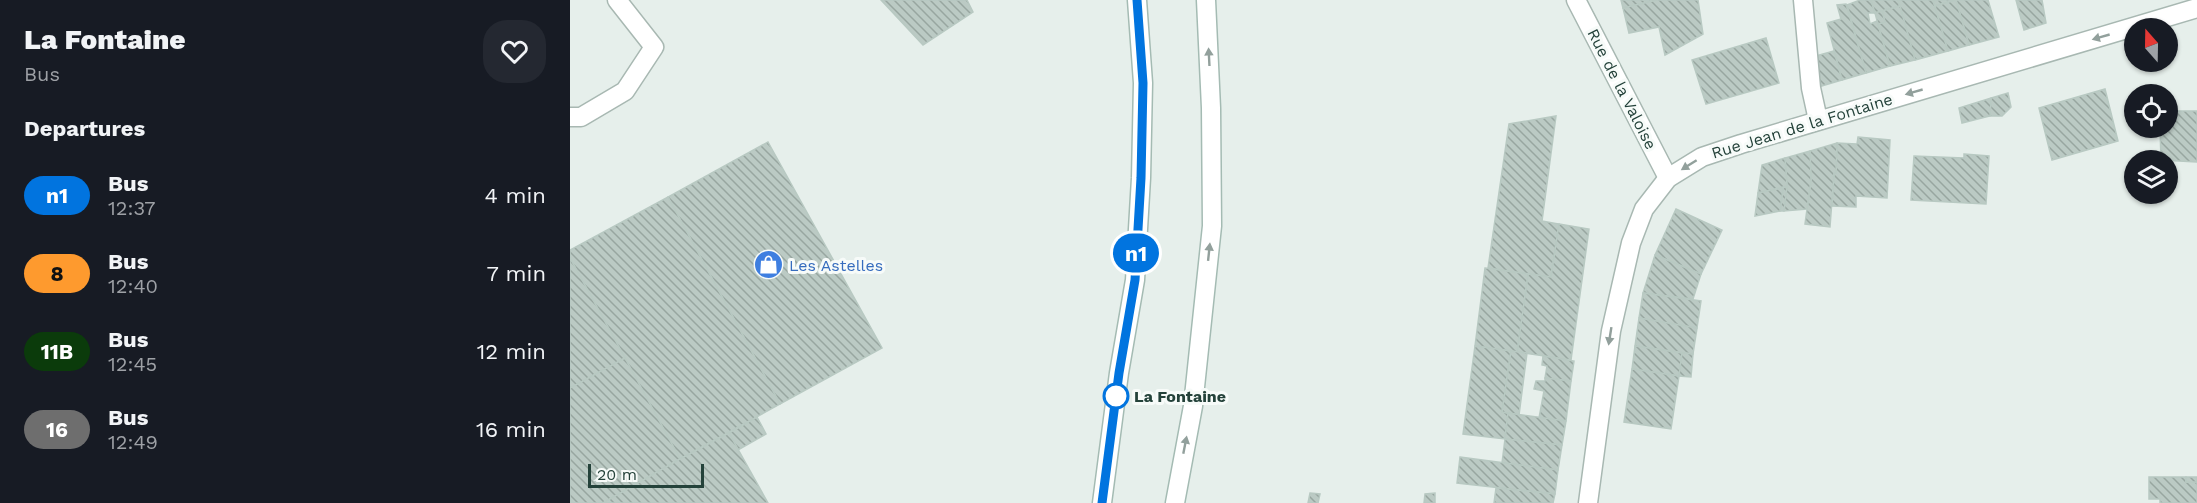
<!DOCTYPE html>
<html lang="en">
<head>
<meta charset="utf-8">
<style>
	:root { --surface:#171b24; --page:#242831; --text:#f1f3f6; --muted:#9ea1a6 }
	body { margin:0; font-family:"Work Sans",sans-serif; background:var(--page); color:var(--text); height:100vh; display:flex; flex-direction:column; font-size:22px; white-space:nowrap }
	* { box-sizing:border-box; margin:0 }
	p { font-size:20px; color:var(--muted) }
	.icon { flex:none; width:33px; height:33px; fill:none; stroke:currentColor; stroke-width:2; stroke-linecap:round; stroke-linejoin:round }
	.map { position:relative; flex:1; overflow:hidden }
	.panel { display:flex; flex-direction:column; background:var(--surface); width:570px }
	.panel>* { flex:none }
	.badge { padding:0 12px; border-radius:20px; font-size:21px; line-height:39px }
	.needle { width:39px; rotate:340deg }
	.fabs { position:absolute; left:1554px; top:18px; display:grid; gap:12px }
	.fabs a { display:grid; place-items:center; width:54px; height:54px; border-radius:50%; background:var(--surface); box-shadow:0 2px 4px #0004; font-size:30px }
	.scale { position:absolute; left:18px; bottom:15px; width:116px; box-sizing:border-box; padding-left:6px; border:3px solid #24423a; border-top:0; font-size:16px; line-height:21px; white-space:nowrap; color:#24423a; -webkit-text-stroke:4px #f7fbf9; paint-order:stroke }
	.map>.badge { position:absolute; translate:-50% -50%; box-shadow:0 0 0 3px #fff }
	h2 { padding:0 24px; font-size:22px; line-height:54px }
	.round { display:grid; place-items:center; flex:none; width:63px; height:63px; border-radius:24px; background:var(--page) }
	.summary { display:flex; align-items:center; justify-content:space-between; height:102px; padding:0 24px }
	h1 { font-size:28px; font-weight:800; line-height:45px }
	ul { padding:0; list-style:none }
	li { display:flex; align-items:center; gap:18px; height:78px; padding:0 24px }
	li div { flex:1 }
	li b { display:block; font-size:22px }
	li em { font-style:normal }
	li .badge { min-width:66px; font-weight:700; text-align:center }
	main { display:flex; flex:1; min-height:0 }
	.map>svg:first-child { display:block }
	.building { fill:url(#building-back-hatch); stroke:#b8c9c2; stroke-width:1.5 }
	.lines { fill:none; stroke-linecap:round; stroke-linejoin:round }
	.lane-casing { stroke:#a8b8b2; stroke-width:21 }
	.street-casing { stroke:#a8b8b2; stroke-width:21 }
	.secondary-casing { stroke:#a4bbb3; stroke-width:21 }
	.lane { stroke:#fff; stroke-width:18 }
	.street { stroke:#fff; stroke-width:18 }
	.secondary { stroke:#fff; stroke-width:18 }
	.oneway { fill:#92a09c }
	.line-casing { stroke:#fff; stroke-width:14 }
	.line { stroke:#0174df; stroke-width:9 }
	.stop-dot { fill:#fff; stroke:#0174df; stroke-width:3 }
	.labels { text-anchor:middle; dominant-baseline:central; stroke-width:6; stroke-linejoin:round; paint-order:stroke }
	.street-label { font-size:16px; fill:#24423a; stroke:#f7fbf9 }
	.shop-label { font-size:16px; fill:#366cbe; stroke:#f7fbf9; text-anchor:start }
	.stop-label { font-size:16px; font-weight:bold; fill:#24423a; stroke:#f7fbf9; text-anchor:start }
</style>
</head>
<body>
<main>
<section class="panel">
<div class="summary"><div><h1>La Fontaine</h1><p>Bus</p></div><a class="round"><svg class="icon" aria-label="heart" viewBox="0 0 24 24"><path d="M12 20l-8-8c-3-5 5-10 8-4 3-6 11-1 8 4z"/></svg></a></div>
<h2>Departures</h2>
<ul>
<li><span class="badge" style="background:#0174df;color:#fff">n1</span><div><b>Bus</b><p>12:37</p></div><em>4 min</em></li>
<li><span class="badge" style="background:#fe9a2e;color:#111">8</span><div><b>Bus</b><p>12:40</p></div><em>7 min</em></li>
<li><span class="badge" style="background:#0b3b0b;color:#fff">11B</span><div><b>Bus</b><p>12:45</p></div><em>12 min</em></li>
<li><span class="badge" style="background:#6e6e6e;color:#fff">16</span><div><b>Bus</b><p>12:49</p></div><em>16 min</em></li>
</ul>
</section>
<div class="map">
<svg width="1627" height="503" viewBox="0 0 1627 503">
	<defs>
		<pattern id="building-back-hatch" width="6" height="6" patternUnits="userSpaceOnUse" patternTransform="scale(1.5)"><rect width="6" height="6" fill="#bbcac4"/><path d="M-1 5l2 2M0 0l6 6M5-1l2 2" fill="none" stroke="#98a6a0"/></pattern>
	</defs>
	<rect width="100%" height="100%" fill="#e6efeb"/>
	<g class="building">
		<path d="M 311,0 L 397,0 L 403,12 L 353,45 Z"/>
		<path d="M 1051,0 L 1087,0 L 1053,8 Z"/>
		<path d="M 1087,0 L 1128,0 L 1133,34 L 1095,55 L 1089,27 L 1059,33 L 1053,8 Z"/>
		<path d="M 1290,0 L 1301,0 L 1305,13 L 1298,13 L 1300,24 L 1307,21 L 1320,66 L 1296,73 L 1277,5 Z"/>
		<path d="M 1301,0 L 1328,0 L 1330,6 L 1305,13 Z"/>
		<path d="M 1328,0 L 1363,0 L 1378,51 L 1345,60 Z"/>
		<path d="M 1368,0 L 1384,0 L 1365,6 L 1363,1 Z"/>
		<path d="M 1386,0 L 1418,0 L 1429,37 L 1399,45 Z"/>
		<path d="M 1386,0 L 1399,45 L 1378,51 L 1365,6 Z"/>
		<path d="M 1446,0 L 1472,0 L 1476,23 L 1454,30 Z"/>
		<path d="M 1276,4 L 1296,73 L 1272,80 L 1257,23 L 1271,19 L 1267,5 Z"/>
		<path d="M 1330,6 L 1345,60 L 1320,66 L 1308,24 L 1315,22 L 1312,11 Z"/>
		<path d="M 1312,11 L 1315,22 L 1308,24 L 1305,13 Z"/>
		<path d="M 1196,38 L 1209,83 L 1136,104 L 1122,60 Z"/>
		<path d="M 1264,51 L 1272,80 L 1245,88 L 1242,57 Z"/>
		<path d="M 1535,89 L 1548,141 L 1482,160 L 1469,108 Z"/>
		<path d="M 1438,93 L 1441,107 L 1432,116 L 1420,116 L 1421,98 Z"/>
		<path d="M 1421,98 L 1420,116 L 1392,123 L 1389,108 Z"/>
		<path d="M 1598,111 L 1627,111 L 1627,162 L 1591,160 L 1590,128 L 1598,128 Z"/>
		<path d="M 986,116 L 972,221 L 989,224 L 981,277 L 918,268 L 939,124 Z"/>
		<path d="M 1288,137 L 1320,140 L 1317,198 L 1286,196 L 1286,207 L 1262,206 L 1264,173 L 1266,173 L 1267,143 L 1287,144 Z"/>
		<path d="M 198,142 L 312,348 L 210,404 L 98,197 Z"/>
		<path d="M 1267,143 L 1266,173 L 1264,173 L 1260,227 L 1235,224 L 1241,180 L 1240,151 Z"/>
		<path d="M 1240,151 L 1241,180 L 1237,209 L 1214,211 L 1217,186 L 1215,158 Z"/>
		<path d="M 1394,154 L 1419,156 L 1416,204 L 1341,200 L 1344,156 L 1394,158 Z"/>
		<path d="M 1215,158 L 1217,186 L 1188,193 L 1192,165 Z"/>
		<path d="M 1217,186 L 1214,211 L 1210,211 L 1213,188 Z"/>
		<path d="M 1213,188 L 1210,211 L 1185,216 L 1188,193 Z"/>
		<path d="M 98,197 L 210,404 L 110,459 L 0,258 L 0,250 Z"/>
		<path d="M 1106,209 L 1152,230 L 1131,274 L 1085,255 Z"/>
		<path d="M 989,224 L 1019,229 L 1001,360 L 947,352 L 958,274 L 981,277 Z"/>
		<path d="M 1085,255 L 1131,274 L 1123,299 L 1073,293 Z"/>
		<path d="M 0,258 L 55,358 L 0,388 Z"/>
		<path d="M 915,268 L 958,274 L 947,352 L 905,346 Z"/>
		<path d="M 1073,293 L 1131,301 L 1127,328 L 1069,318 Z"/>
		<path d="M 1069,318 L 1127,328 L 1123,354 L 1065,346 Z"/>
		<path d="M 905,346 L 941,351 L 932,412 L 938,413 L 935,439 L 893,434 Z"/>
		<path d="M 1065,346 L 1112,353 L 1109,376 L 1062,369 Z"/>
		<path d="M 941,351 L 957,353 L 949,415 L 932,412 Z"/>
		<path d="M 1112,353 L 1123,354 L 1121,377 L 1109,376 Z"/>
		<path d="M 973,356 L 1004,361 L 1001,381 L 975,378 L 977,366 L 972,365 Z"/>
		<path d="M 55,358 L 110,459 L 33,503 L 0,503 L 0,388 Z"/>
		<path d="M 1062,369 L 1109,376 L 1101,429 L 1054,422 Z"/>
		<path d="M 975,378 L 1001,381 L 996,421 L 969,418 L 974,391 L 964,389 L 966,381 L 975,381 Z"/>
		<path d="M 938,413 L 996,421 L 992,445 L 935,439 Z"/>
		<path d="M 187,417 L 196,434 L 168,450 L 159,433 Z"/>
		<path d="M 159,433 L 198,503 L 33,503 L 110,459 Z"/>
		<path d="M 935,439 L 992,445 L 988,470 L 932,463 Z"/>
		<path d="M 890,457 L 988,470 L 985,494 L 887,483 Z"/>
		<path d="M 1579,477 L 1616,477 L 1616,482 L 1627,482 L 1627,503 L 1590,503 L 1590,499 L 1579,499 Z"/>
		<rect x="1616" y="477" width="11" height="5"/>
		<path d="M 926,488 L 985,494 L 983,503 L 924,503 Z"/>
		<path d="M 740,493 L 750,494 L 748,503 L 738,503 Z"/>
		<path d="M 865,493 L 865,503 L 854,503 L 855,494 Z"/>
	</g>
	<g class="lines">
		<defs>
			<g id="lane">
				<path d="M 1233,0 L 1241,88 L 1248,120"/>
				<path d="M 0,117 L 11,117 L 55,91 L 84,47 L 47,0"/>
			</g>
			<g id="street">
				<path d="M 1006,0 L 1098,178"/>
				<path d="M 1018,503 L 1041,331 L 1061,243 L 1074,209 L 1098,178 L 1132,157 L 1171,144 L 1627,8"/>
			</g>
			<g id="secondary">
				<path d="M 532,503 L 549,373 L 565,280 L 571,178 L 573,83 L 567,0"/>
				<path d="M 605,503 L 623,406 L 642,226 L 641,108 L 636,0"/>
			</g>
		</defs>
		<use href="#lane" class="lane-casing"/>
		<use href="#street" class="street-casing"/>
		<use href="#secondary" class="secondary-casing"/>
		<use href="#lane" class="lane"/>
		<use href="#street" class="street"/>
		<use href="#secondary" class="secondary"/>
	</g>
	<defs><path id="oneway-solid" d="M-6-.8H1V-3.2L6.5 0L1 3.2V.8H-6Z" transform="scale(1.5)"/></defs>
	<g class="oneway">
		<use href="#oneway-solid" transform="translate(1531 37) rotate(164)"/>
		<use href="#oneway-solid" transform="translate(639 57) rotate(-93)"/>
		<use href="#oneway-solid" transform="translate(1344 92) rotate(164)"/>
		<use href="#oneway-solid" transform="translate(1119 165) rotate(148)"/>
		<use href="#oneway-solid" transform="translate(639 252) rotate(-84)"/>
		<use href="#oneway-solid" transform="translate(1040 336) rotate(99)"/>
		<use href="#oneway-solid" transform="translate(615 445) rotate(-79)"/>
	</g>
	<g class="lines">
		<defs>
			<path id="line" d="M 532,503 L 549,373 L 565,280 L 571,178 L 573,83 L 567,0"/>
		</defs>
		<use href="#line" class="line-casing"/>
		<use href="#line" class="line"/>
	</g>
	<defs>
		<symbol id="shop-disc" viewBox="-11 -11 22 22"><circle r="9.5" fill="#3f7fe0" stroke="#f7fbf9"/><path d="M-5-2.5h2.3a2.7 3.5 0 0 1 5.4 0H5L5.5 6h-11ZM-1.5-2.5h3a1.5 2.3 0 0 0-3 0Z" fill="#fff"/></symbol>
	</defs>
	<g fill-rule="evenodd">
		<use href="#shop-disc" x="182" y="248" width="33" height="33"/>
	</g>
	<circle class="stop-dot" cx="546" cy="396" r="12"/>
	<g class="labels">
		<g class="street-label">
			<text transform="translate(1052 89) rotate(63)">Rue de la Valoise</text>
			<text transform="translate(1232 126) rotate(-17)">Rue Jean de la Fontaine</text>
		</g>
		<g class="shop-label">
			<text x="219" y="265">Les Astelles</text>
		</g>
		<g class="stop-label">
			<text x="564" y="396">La Fontaine</text>
		</g>
	</g>
</svg>
<div class="fabs">
<a><svg class="needle" viewBox="-14 -14 28 28"><path d="M0-13l5 13h-10z" fill="#e53935"/><path d="M0 13l5-13h-10z" fill="#9ea1a6"/></svg></a>
<a><svg class="icon" aria-label="locate" viewBox="0 0 24 24"><circle cx="12" cy="12" r="6"/><path d="M12 2v4M12 18v4M2 12h4M18 12h4"/></svg></a>
<a><svg class="icon" aria-label="layers" viewBox="0 0 24 24"><path d="M12 4l9 5-9 5-9-5zM3 14l9 5 9-5"/></svg></a>
</div>
<div class="scale">20 m</div>
<b class="badge" style="left:566px;top:253px;background:#0174df;color:#fff">n1</b>
</div>
</main>
</body>
</html>
